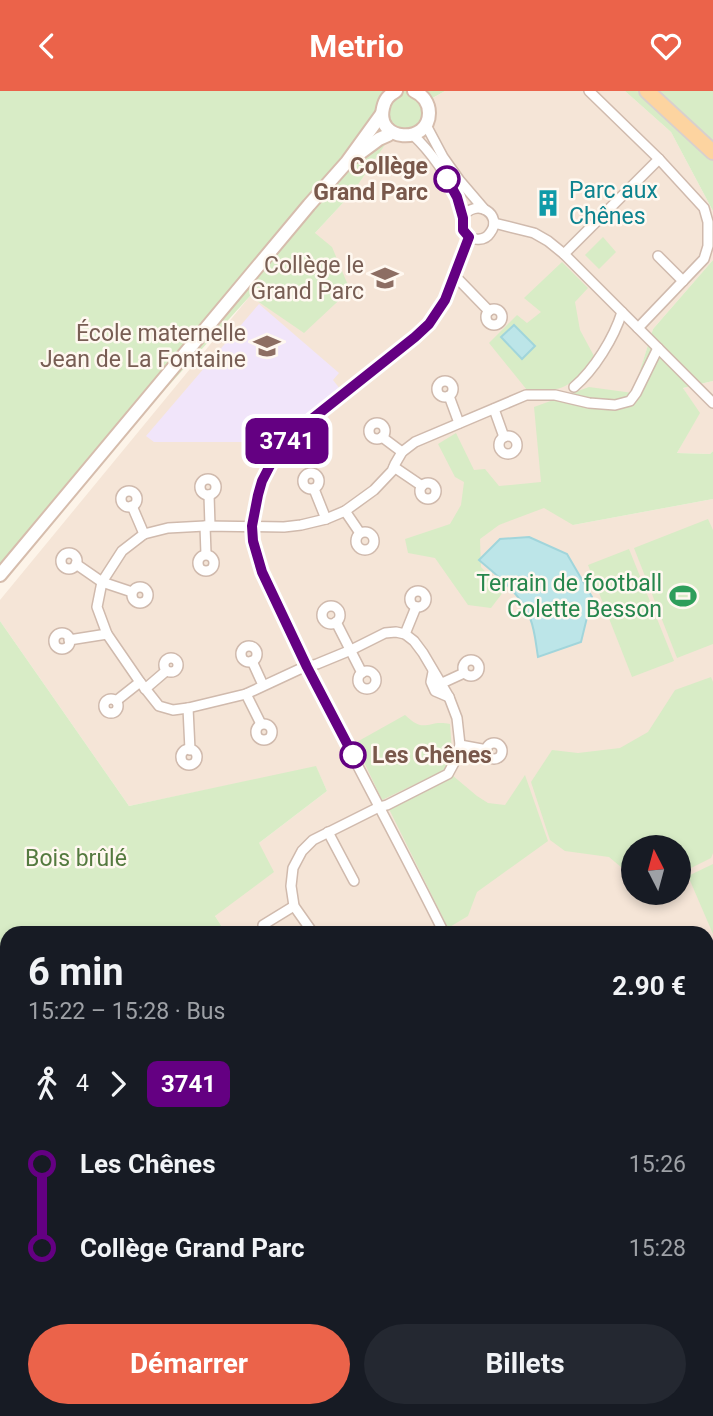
<!DOCTYPE html>
<html lang="fr">
<head>
<meta charset="utf-8">
<style>
	:root { --surface:#171b24; --page:#242831; --text:#f1f3f6; --muted:#9ea1a6; --accent:#eb634a }
	body { margin:0; font-family:Roboto,sans-serif; background:var(--page); color:var(--text); height:100vh; display:flex; flex-direction:column; font-size:26px; white-space:nowrap }
	* { box-sizing:border-box; margin:0 }
	p { font-size:23px; color:var(--muted) }
	.icon { flex:none; width:38px; height:38px; fill:none; stroke:currentColor; stroke-width:2; stroke-linecap:round; stroke-linejoin:round }
	.map { position:relative; flex:1; overflow:hidden }
	.drawer { position:absolute; left:0px; top:835px; width:714px; height:492px; display:flex; flex-direction:column; background:var(--surface); border-radius:21px 21px 0 0; box-shadow:0 4px 10px #0003 }
	.drawer>* { flex:none }
	.badge { padding:0 14px; border-radius:10px; font-size:24px; line-height:46px }
	.needle { width:46px; rotate:354deg }
	.fabs { position:absolute; left:621px; top:744px; display:grid; gap:14px }
	.fabs a { display:grid; place-items:center; width:70px; height:70px; border-radius:50%; background:var(--surface); box-shadow:0 4px 10px #0003; font-size:35px }
	.map>.badge { position:absolute; translate:-50% -50%; box-shadow:0 0 0 4px #fff }
	.legs { display:flex; align-items:center; gap:10px; height:77px; padding:0 28px; font-size:23px }
	.legs p { margin-inline-start:auto }
	.headline { display:flex; align-items:center; justify-content:space-between; height:119px; padding:0 28px }
	h1 { font-size:38px; font-weight:700; line-height:52px }
	.cta { display:flex; gap:14px; margin-top:auto; padding:14px 28px }
	.cta a { flex:1; height:80px; border-radius:42px; background:var(--accent); color:#fff; font-size:28px; font-weight:700; line-height:80px; text-align:center }
	.cta a+a { background:var(--page); color:var(--text) }
	ul { padding:0 28px; list-style:none }
	li { display:flex; align-items:center; gap:24px; height:84px; font-size:26px }
	li i { display:grid; place-items:center; width:10px; height:100%; margin:0 9px; background:currentColor }
	li i::after { content:''; width:18px; height:18px; margin:-9px; border:5px solid; border-radius:50%; background:var(--surface) }
	li p { margin-inline-start:auto }
	li:first-child i { background:linear-gradient(#0000 50%,currentColor 0) }
	li:last-child i { background:linear-gradient(currentColor 50%,#0000 0) }
	header { display:flex; justify-content:space-between; align-items:center; height:91px; padding:0 28px; background:var(--accent); color:#fff; font-size:32px; font-weight:700 }
	.map>svg:first-child { display:block }
	.residential { fill:#f5e5d7; fill-rule:evenodd }
	.education { fill:#f1e5fa }
	.green { fill:#d8ecc6 }
	.water { fill:#bce5e8; stroke:#a1d5db; stroke-width:2 }
	.lines { fill:none; stroke-linecap:round; stroke-linejoin:round }
	.minor-casing { stroke:#d0baad; stroke-width:12 }
	.secondary-casing { stroke:#d6bdad; stroke-width:16 }
	.primary-casing { stroke:#d9d0cd; stroke-width:18 }
	.minor { stroke:#fff; stroke-width:9 }
	.secondary { stroke:#fff; stroke-width:12 }
	.primary { stroke:#fdd4a0; stroke-width:14 }
	.line-1-casing { stroke:#fff; stroke-width:16 }
	.line-1 { stroke:#640082; stroke-width:10 }
	.stop-1-dot { fill:#fff; stroke:#640082; stroke-width:3.5 }
	.labels { text-anchor:middle; dominant-baseline:central; stroke-width:5; stroke-linejoin:round; paint-order:stroke }
	.stop-label { font-size:23px; font-weight:bold; fill:#79584b; stroke:#fff8f0; text-anchor:end }
	.culture-label { font-size:23px; fill:#0d838f; stroke:#fff8f0; text-anchor:start }
	.education-label { font-size:23px; fill:#785e54; stroke:#fff8f0; text-anchor:end }
	.leisure-label { font-size:23px; fill:#27864d; stroke:#fff8f0; text-anchor:end }
	.park-label { font-size:23px; fill:#547a3f; stroke:#fff8f0 }
</style>
</head>
<body>
<header><svg class="icon" aria-label="back" viewBox="0 0 24 24"><path d="M15 5l-7 7 7 7"/></svg>Metrio<svg class="icon" aria-label="heart" viewBox="0 0 24 24"><path d="M12 20l-8-8c-3-5 5-10 8-4 3-6 11-1 8 4z"/></svg></header>
<div class="map">
<svg width="713" height="1325" viewBox="0 0 713 1325">
	<rect width="100%" height="100%" fill="#fdf4e9"/>
	<g class="residential">
		<path d="M 445,0 L 625,0 L 671,41 L 713,120 L 713,169 L 653,238 L 633,303 L 573,434 L 713,408 L 713,1325 L 404,1325 L 404,1320 L 707,1320 L 707,842 L 226,842 L 215,825 L 259,752 L 327,700 L 316,676 L 129,715 L 0,530 L 0,509 L 250,205 L 315,142 L 353,101 L 404,24 ZM 634,756 L 679,756 L 679,802 L 634,802 Z"/>
		<path d="M 713,290 L 713,360 L 710,363 L 677,362 L 699,322 L 683,297 Z"/>
	</g>
	<path class="education" d="M 259,213 L 339,282 L 333,289 L 340,298 L 277,351 L 154,351 L 146,345 Z"/>
	<g class="green">
		<path d="M 0,0 L 445,0 L 422,13 C 426,31 413,41 397,36 L 353,101 L 315,142 L 332,156 L 350,199 L 304,242 L 250,205 L 0,480 Z"/>
		<path d="M 625,0 L 713,0 L 713,120 L 671,41 Z"/>
		<path d="M 603,146 L 616,161 L 599,178 L 585,164 Z"/>
		<path d="M 713,169 L 713,290 L 683,297 L 700,322 L 677,362 L 710,363 L 713,360 L 713,408 L 573,434 L 544,417 L 499,434 L 480,448 L 481,476 L 504,500 L 491,517 L 468,514 L 435,467 L 408,462 L 405,448 L 450,433 L 461,414 L 464,391 L 455,386 L 438,353 L 456,342 L 474,379 L 485,378 L 499,395 L 541,391 L 534,316 L 589,296 L 633,302 L 653,238 Z"/>
		<path d="M 562,171 L 588,197 L 575,211 L 580,239 L 594,265 C 585,277 572,296 556,298 C 547,300 537,299 527,299 L 489,252 L 517,224 L 527,232 L 541,221 L 524,207 Z"/>
		<path d="M 708,428 L 713,439 L 713,553 L 677,567 L 634,457 Z"/>
		<path d="M 629,458 L 674,570 L 632,586 L 588,474 Z"/>
		<path d="M 0,530 L 129,715 L 316,675 L 327,700 L 259,752 L 274,781 L 215,825 L 226,842 L 7,842 L 7,1320 L 404,1320 L 404,1325 L 0,1325 Z"/>
		<path d="M 711,586 L 713,591 L 713,762 L 711,767 L 679,783 L 679,756 L 634,756 L 633,786 L 609,766 L 565,760 L 550,749 L 531,691 L 552,659 L 578,662 L 620,657 L 648,641 L 675,599 Z"/>
		<path d="M 405,624 C 426,644 427,628 450,633 L 452,661 L 445,679 L 382,709 L 355,652 Z"/>
		<path d="M 452,684 L 477,705 L 488,712 L 505,714 L 525,684 L 548,750 L 477,801 L 468,825 L 448,837 L 388,716 Z"/>
		<path d="M 713,773 L 713,843 L 688,785 Z"/>
		<path d="M 707,1283 L 713,1288 L 713,1325 L 634,1325 L 622,1320 L 707,1320 Z"/>
	</g>
	<g class="water">
		<path d="M 514,234 L 535,255 L 522,268 L 501,246 Z"/>
		<path d="M 529,446 L 567,463 L 592,506 L 581,551 L 538,566 C 536,554 535,539 530,527 C 521,503 498,485 479,469 L 500,448 Z"/>
		<path d="M 713,1035 L 713,1135 L 707,1140 L 707,1052 Z"/>
	</g>
	<g class="lines">
		<defs>
			<g id="minor">
				<path d="M 589,0 L 659,68 L 704,117 L 708,131 L 708,155 L 704,168 L 638,237"/>
				<path d="M 426,34 L 443,66 L 460,90 L 484,118"/>
				<path d="M 413,44 C 430,60 449,86 457,107 C 461,117 461,138 466,144 C 473,150 485,150 490,142 C 504,124 476,105 462,127"/>
				<path d="M 494,132 L 534,142 L 548,150 L 564,163 L 713,312"/>
				<path d="M 564,163 L 659,68"/>
				<path d="M 658,165 L 683,190"/>
				<path d="M 455,185 L 489,220"/>
				<circle cx="494" cy="226" r="8"/>
				<circle cx="445" cy="298" r="8"/>
				<path d="M 574,296 C 594,279 614,247 622,221"/>
				<path d="M 449,305 L 459,332"/>
				<path d="M 494,318 L 504,346"/>
				<circle cx="377" cy="340" r="8"/>
				<circle cx="508" cy="354" r="9"/>
				<path d="M 382,346 L 402,361"/>
				<path d="M 394,376 L 422,395"/>
				<circle cx="311" cy="390" r="8"/>
				<circle cx="208" cy="396" r="8"/>
				<circle cx="428" cy="400" r="8"/>
				<path d="M 314,398 L 326,428"/>
				<circle cx="129" cy="408" r="8"/>
				<path d="M 209,404 L 210,435"/>
				<path d="M 132,415 L 144,443"/>
				<path d="M 345,420 L 360,442"/>
				<path d="M 205,435 L 206,463"/>
				<circle cx="365" cy="450" r="9"/>
				<circle cx="69" cy="470" r="8"/>
				<circle cx="206" cy="472" r="8"/>
				<path d="M 76,473 L 102,491 L 132,501"/>
				<circle cx="140" cy="504" r="8"/>
				<circle cx="418" cy="508" r="8"/>
				<circle cx="331" cy="524" r="9"/>
				<path d="M 336,531 L 362,582"/>
				<circle cx="62" cy="550" r="8"/>
				<path d="M 405,543 L 416,516"/>
				<path d="M 69,549 L 107,543"/>
				<circle cx="249" cy="563" r="8"/>
				<circle cx="171" cy="574" r="7"/>
				<circle cx="471" cy="577" r="8"/>
				<path d="M 252,570 L 263,594"/>
				<circle cx="367" cy="589" r="9"/>
				<path d="M 433,581 L 431,591 L 435,600 L 449,606"/>
				<path d="M 440,593 L 464,582"/>
				<path d="M 145,598 L 166,580"/>
				<path d="M 246,603 L 261,633"/>
				<circle cx="111" cy="615" r="7"/>
				<path d="M 116,610 L 140,591"/>
				<path d="M 188,617 L 190,659"/>
				<circle cx="264" cy="641" r="8"/>
				<circle cx="494" cy="660" r="8"/>
				<path d="M 460,654 L 487,659"/>
				<circle cx="189" cy="666" r="8"/>
				<path d="M 328,741 L 354,790"/>
				<path d="M 263,834 L 294,815"/>
				<path d="M 313,842 L 294,815 L 291,795 L 293,777 L 302,760 L 313,749 L 379,716 L 387,714 L 448,683 L 455,670 L 460,654 L 457,627 L 449,606 L 423,562 L 414,550 L 405,543 L 396,541 L 385,542 L 351,559 L 317,573 L 302,577 L 246,603 L 188,617 L 173,619 L 159,615 L 140,591 L 107,543 L 97,516 L 102,491 L 122,460 L 144,443 L 168,437 L 205,435 L 284,436 L 301,434 L 326,428 L 345,420 L 374,399 L 392,380 L 395,373 L 402,361 L 415,351 L 526,304 L 555,304 L 589,312 L 615,314 L 630,310 L 636,302 L 658,257"/>
				<path d="M 444,842 C 397,747 345,654 299,559 C 284,527 259,486 253,452 C 248,423 260,390 274,366 C 287,345 310,330 328,315 C 357,292 387,269 416,246 L 429,233 L 445,209 L 469,146"/>
				<path d="M 707,1247 L 713,1247"/>
				<path d="M 469,1320 L 469,1322"/>
				<path d="M 603,1320 L 606,1325"/>
				<path d="M 549,1325 L 550,1320"/>
			</g>
			<g id="secondary">
				<path d="M 396,0 C 388,5 385,8 383,17 C 375,51 429,54 429,22 C 429,12 423,4 414,0"/>
				<path d="M 356,65 L 379,48 L 388,44 L 390,40"/>
				<path d="M 0,484 L 309,114 L 347,71 L 381,24"/>
			</g>
			<path id="primary" d="M 647,0 L 713,61"/>
		</defs>
		<use href="#minor" class="minor-casing"/>
		<use href="#secondary" class="secondary-casing"/>
		<use href="#primary" class="primary-casing"/>
		<use href="#minor" class="minor"/>
		<use href="#secondary" class="secondary"/>
		<use href="#primary" class="primary"/>
	</g>
	<g class="lines">
		<defs>
			<path id="line-1" d="M 353,664 L 307,576 L 262,481 L 253,450 L 252,435 L 258,404 L 262,390 L 276,363 L 298,339 L 415,246 L 429,233 L 445,209 L 469,146 L 463,139 L 463,127 L 457,106 L 447,88"/>
		</defs>
		<use href="#line-1" class="line-1-casing"/>
		<use href="#line-1" class="line-1"/>
	</g>
	<defs>
		<symbol id="building-bare" viewBox="-9 -9 18 18"><path d="M-4-6H4V6H1V3H-1V6H-4ZM-2.5-4.3h1.7v1.8h-1.7ZM.8-4.3h1.7v1.8H.8ZM-2.5-1h1.7V.8h-1.7ZM.8-1h1.7V.8H.8Z" fill="#0f9aa8" stroke="#fff8f0" stroke-width="2.5" paint-order="stroke"/></symbol>
		<symbol id="school-bare" viewBox="-9 -9 18 18"><path d="M0-5L7-2L0 1L-7-2ZM-4 1L0 2.5L4 1V4Q0 6-4 4Z" fill="#8d6e63" stroke="#fff8f0" stroke-width="2.5" paint-order="stroke"/></symbol>
		<symbol id="stadium-bare" viewBox="-9 -9 18 18"><path d="M0-5a6.5 5 0 1 0 0 10a6.5 5 0 1 0 0-10ZM-3.5-1.8h7v3.6h-7Z" fill="#2e9e5b" stroke="#fff8f0" stroke-width="2.5" paint-order="stroke"/></symbol>
	</defs>
	<g fill-rule="evenodd">
		<use href="#building-bare" x="529" y="93" width="38" height="38"/>
		<use href="#school-bare" x="366" y="168" width="38" height="38"/>
		<use href="#school-bare" x="248" y="236" width="38" height="38"/>
		<use href="#stadium-bare" x="664" y="486" width="38" height="38"/>
	</g>
	<g class="stop-1-dot">
		<circle cx="447" cy="88" r="12"/>
		<circle cx="353" cy="664" r="12"/>
	</g>
	<g class="labels">
		<g class="stop-label">
			<text x="428" y="75">Collège<tspan x="428" dy="26">Grand Parc</tspan></text>
			<text x="372" y="664" text-anchor="start">Les Chênes</text>
		</g>
		<g class="culture-label">
			<text x="569" y="99">Parc aux<tspan x="569" dy="26">Chênes</tspan></text>
		</g>
		<g class="education-label">
			<text x="364" y="174">Collège le<tspan x="364" dy="26">Grand Parc</tspan></text>
			<text x="246" y="242">École maternelle<tspan x="246" dy="26">Jean de La Fontaine</tspan></text>
		</g>
		<g class="leisure-label">
			<text x="662" y="492">Terrain de football<tspan x="662" dy="26">Colette Besson</tspan></text>
		</g>
		<g class="park-label">
			<text x="76" y="767">Bois brûlé</text>
		</g>
	</g>
</svg>
<div class="fabs">
<a><svg class="needle" viewBox="-14 -14 28 28"><path d="M0-13l5 13h-10z" fill="#e53935"/><path d="M0 13l5-13h-10z" fill="#9ea1a6"/></svg></a>
</div>
<b class="badge" style="left:287px;top:350px;background:#640082;color:#fff">3741</b>
<section class="drawer">
<div class="headline"><div><h1>6 min</h1><p>15:22 – 15:28 · Bus</p></div><b>2.90 €</b></div>
<div class="legs"><svg class="icon" aria-label="walk" viewBox="0 0 24 24"><circle cx="13" cy="4" r="2"/><path d="M13 8l-2 6 4 7M11 14l-3 7M7 12l3-4h3l4 4"/></svg>4<svg class="icon" aria-label="forward" viewBox="0 0 24 24"><path d="M9 5l7 7-7 7"/></svg><b class="badge" style="background:#640082;color:#fff">3741</b></div>
<ul>
<li><i style="color:#640082"></i><b>Les Chênes</b><p>15:26</p></li>
<li><i style="color:#640082"></i><b>Collège Grand Parc</b><p>15:28</p></li>
</ul>
<div class="cta"><a>Démarrer</a><a>Billets</a></div>
</section>
</div>
</body>
</html>
